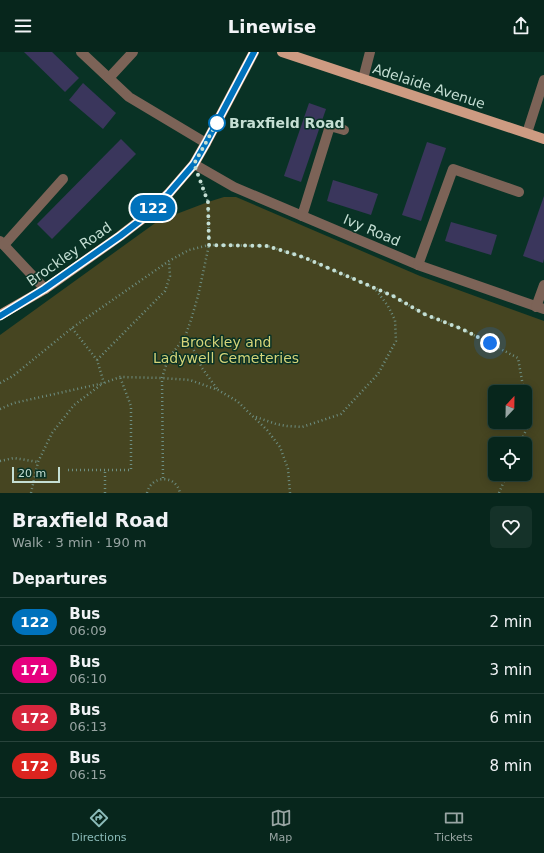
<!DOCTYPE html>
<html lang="en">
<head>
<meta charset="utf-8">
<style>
	:root { --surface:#07261c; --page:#153229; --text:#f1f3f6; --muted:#98a5a3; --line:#28433b; --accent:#8bbbb9 }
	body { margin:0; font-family:"DejaVu Sans",sans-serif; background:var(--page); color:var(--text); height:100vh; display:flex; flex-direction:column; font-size:15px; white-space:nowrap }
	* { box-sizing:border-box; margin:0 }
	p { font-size:13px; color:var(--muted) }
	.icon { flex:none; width:22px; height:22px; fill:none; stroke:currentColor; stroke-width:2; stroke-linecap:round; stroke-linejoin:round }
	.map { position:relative; height:441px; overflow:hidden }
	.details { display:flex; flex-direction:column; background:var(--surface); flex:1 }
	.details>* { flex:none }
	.badge { padding:0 8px; border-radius:13px; font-size:14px; line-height:26px }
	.needle { width:26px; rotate:22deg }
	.tools { position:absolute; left:488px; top:333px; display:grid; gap:8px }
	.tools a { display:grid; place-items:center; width:44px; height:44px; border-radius:6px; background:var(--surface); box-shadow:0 2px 10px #0003,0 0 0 1px var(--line); font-size:20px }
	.scale { position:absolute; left:12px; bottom:10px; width:48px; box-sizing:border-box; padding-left:4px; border:2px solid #c5dfd4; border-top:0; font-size:11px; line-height:14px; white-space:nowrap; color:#c5dfd4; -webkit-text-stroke:3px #093225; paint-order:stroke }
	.you { position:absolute; width:20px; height:20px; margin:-10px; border:3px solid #fff; border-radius:50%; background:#1a73e8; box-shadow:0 0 0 6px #1a73e833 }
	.map>.badge { position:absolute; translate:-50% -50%; box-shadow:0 0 0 2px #fff }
	h2 { padding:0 12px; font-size:15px; line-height:36px }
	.round { display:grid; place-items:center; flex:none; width:42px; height:42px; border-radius:6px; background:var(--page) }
	.head { display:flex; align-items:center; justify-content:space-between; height:68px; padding:0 12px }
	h1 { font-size:19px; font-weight:800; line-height:30px }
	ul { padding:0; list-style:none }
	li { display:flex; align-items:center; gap:12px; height:48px; padding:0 12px; border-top:1px solid var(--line) }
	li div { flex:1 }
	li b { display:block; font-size:15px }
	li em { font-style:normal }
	li .badge { min-width:44px; font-weight:700; text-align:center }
	header { display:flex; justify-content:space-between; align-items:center; height:52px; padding:0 12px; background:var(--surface); font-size:18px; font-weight:800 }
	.dock { display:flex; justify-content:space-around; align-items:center; height:56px; border-top:1px solid var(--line); background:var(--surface); font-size:11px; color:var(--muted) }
	.dock a { display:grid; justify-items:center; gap:2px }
	.dock .current { color:var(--accent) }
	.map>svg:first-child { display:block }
	.green { fill:#464521; fill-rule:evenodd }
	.building { fill:#3a365c }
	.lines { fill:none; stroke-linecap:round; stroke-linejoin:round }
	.path { stroke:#6e8f83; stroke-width:2.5; stroke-dasharray:1 3; stroke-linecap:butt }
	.minor { stroke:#7c6357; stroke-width:10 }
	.major { stroke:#cd9b82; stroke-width:10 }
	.line-casing { stroke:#fff; stroke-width:9 }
	.line { stroke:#0072bc; stroke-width:6 }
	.walk { stroke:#c5dfd4; stroke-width:4; stroke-dasharray:0 7.2 }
	.stop-dot { fill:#fff; stroke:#0072bc; stroke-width:2 }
	.labels { text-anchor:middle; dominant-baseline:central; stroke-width:3; stroke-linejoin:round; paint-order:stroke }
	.street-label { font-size:14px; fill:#c5dfd4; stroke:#093225 }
	.stop-label { font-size:14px; font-weight:bold; fill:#c5dfd4; stroke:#093225; text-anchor:start }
	.park-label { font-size:14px; fill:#d4d379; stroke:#093225 }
</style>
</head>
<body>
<header><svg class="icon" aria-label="menu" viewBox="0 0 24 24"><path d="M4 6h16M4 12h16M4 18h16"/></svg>Linewise<svg class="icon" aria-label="share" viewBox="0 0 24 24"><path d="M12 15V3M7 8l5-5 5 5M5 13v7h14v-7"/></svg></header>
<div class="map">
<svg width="544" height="441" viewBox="0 0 544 441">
	<rect width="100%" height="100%" fill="#093225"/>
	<path class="green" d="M 224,145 L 236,145 L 420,224 L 544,269 L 544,441 L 0,441 L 0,283 L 158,169 L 208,150 ZM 495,340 L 525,340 L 525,370 L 495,370 ZM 495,392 L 525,392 L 525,422 L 495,422 Z"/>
	<g class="building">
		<path d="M 24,0 L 52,0 L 79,26 L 65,40 Z"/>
		<path d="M 83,31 L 116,61 L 103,77 L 69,48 Z"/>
		<path d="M 309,51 L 326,57 L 301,130 L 284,124 Z"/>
		<path d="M 121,87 L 136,102 L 52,187 L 37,172 Z"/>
		<path d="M 427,90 L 446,96 L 421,169 L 402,163 Z"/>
		<path d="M 333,128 L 378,142 L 371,163 L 327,149 Z"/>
		<path d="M 544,144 L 544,207 L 543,211 L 523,204 Z"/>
		<path d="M 451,170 L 497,183 L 491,203 L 445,189 Z"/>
	</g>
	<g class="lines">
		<g class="path">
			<path d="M 72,276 L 97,308 L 104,331"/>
			<path d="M 185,285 L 190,290 L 202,316 L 218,338"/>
			<path d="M 97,308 L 165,239 L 170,224 L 169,210"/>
			<path d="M 0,331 L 13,324 L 72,276 L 169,209 L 189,198 L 209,193 L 267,194 L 303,205 L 393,244 L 424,262 L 462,277 L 518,306 L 524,340"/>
			<path d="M 0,357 L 14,351 L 104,331 L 120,325 L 162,326 L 190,328 L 218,338 L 237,349 L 267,378 L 280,395 L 288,417 L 290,441"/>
			<path d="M 256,365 L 276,372 L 287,374 L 302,375 L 341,362 L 378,322 L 396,289 L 395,268 L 388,254 L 376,238"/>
			<path d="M 520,392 L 530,369 L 525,345"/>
			<path d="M 0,409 L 14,406 L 38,410"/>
			<path d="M 68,418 L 131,418 L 131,354 L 120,325"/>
			<path d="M 163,426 L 162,326 L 168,307 L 185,285 L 191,268 L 198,244 L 209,193 L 208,150 L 202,132"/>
			<path d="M 31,441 L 38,410 L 52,381 L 74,353 L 102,332"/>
			<path d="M 105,441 L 105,418"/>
			<path d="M 147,441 C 151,423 176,422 180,441"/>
			<path d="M 499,441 L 507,422"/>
		</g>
		<g class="minor">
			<path d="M 81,0 L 129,45 L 206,91"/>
			<path d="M 109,26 L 133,0"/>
			<path d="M 363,27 L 370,0"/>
			<path d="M 527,81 L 544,28"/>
			<path d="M 194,112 L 234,135 L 418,213 L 544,257"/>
			<path d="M 302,164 L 330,74 L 344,78"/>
			<path d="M 0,189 L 45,237"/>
			<path d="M 4,193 L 63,127"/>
			<path d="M 418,213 L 453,117 L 519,140"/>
			<path d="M 536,255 L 544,233"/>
		</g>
		<g class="major">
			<path d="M 282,0 L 544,87"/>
			<path d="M 0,263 L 45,237 L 120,184 L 146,164 L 169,141 L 194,112 L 206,91 L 254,0"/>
		</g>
	</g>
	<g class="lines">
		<defs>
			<path id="line" d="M 0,264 L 44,237 L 120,184 L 146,164 L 169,141 L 194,112 L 206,91 L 254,0"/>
		</defs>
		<use href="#line" class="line-casing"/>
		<use href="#line" class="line"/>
		<path class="walk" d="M 217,71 L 220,65 L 194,112 L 208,150 L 209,193 L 267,194 L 303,205 L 393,244 L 424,262 L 462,277 L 490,291"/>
	</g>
	<circle class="stop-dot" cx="217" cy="71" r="8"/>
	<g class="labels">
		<g class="street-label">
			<text transform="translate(429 34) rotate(18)">Adelaide Avenue</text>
			<text transform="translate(372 178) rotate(23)">Ivy Road</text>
			<text transform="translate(69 202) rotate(-35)">Brockley Road</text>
		</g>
		<g class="stop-label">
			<text x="229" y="71">Braxfield Road</text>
		</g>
		<g class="park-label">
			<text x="226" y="290">Brockley and<tspan x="226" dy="16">Ladywell Cemeteries</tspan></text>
		</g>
	</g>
</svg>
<div class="tools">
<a><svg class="needle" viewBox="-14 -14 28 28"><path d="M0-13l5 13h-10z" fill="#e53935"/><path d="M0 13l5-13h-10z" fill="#98a5a3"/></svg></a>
<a><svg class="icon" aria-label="locate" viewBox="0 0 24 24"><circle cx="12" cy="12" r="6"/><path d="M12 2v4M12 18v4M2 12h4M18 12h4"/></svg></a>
</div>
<div class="scale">20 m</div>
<div class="you" style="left:490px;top:291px"></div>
<b class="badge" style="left:153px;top:156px;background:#0072bc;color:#fff">122</b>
</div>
<section class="details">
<div class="head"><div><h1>Braxfield Road</h1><p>Walk · 3 min · 190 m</p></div><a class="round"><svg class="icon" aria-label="heart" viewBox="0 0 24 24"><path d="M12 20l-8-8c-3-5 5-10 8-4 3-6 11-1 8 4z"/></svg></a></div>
<h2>Departures</h2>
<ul>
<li><span class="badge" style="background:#0072bc;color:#fff">122</span><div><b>Bus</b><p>06:09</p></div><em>2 min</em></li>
<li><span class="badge" style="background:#e6007e;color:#fff">171</span><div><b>Bus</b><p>06:10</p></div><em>3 min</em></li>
<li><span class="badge" style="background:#d7263d;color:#fff">172</span><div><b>Bus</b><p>06:13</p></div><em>6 min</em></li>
<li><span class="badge" style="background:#dc241f;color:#fff">172</span><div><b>Bus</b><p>06:15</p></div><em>8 min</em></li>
</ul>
</section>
<nav class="dock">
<a class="current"><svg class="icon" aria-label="directions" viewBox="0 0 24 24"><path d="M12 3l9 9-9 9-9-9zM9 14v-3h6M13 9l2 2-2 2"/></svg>Directions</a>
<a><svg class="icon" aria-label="map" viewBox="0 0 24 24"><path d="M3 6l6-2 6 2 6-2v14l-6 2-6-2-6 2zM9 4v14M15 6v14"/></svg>Map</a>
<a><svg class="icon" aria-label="tickets" viewBox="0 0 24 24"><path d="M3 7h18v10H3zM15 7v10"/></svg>Tickets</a>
</nav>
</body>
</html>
